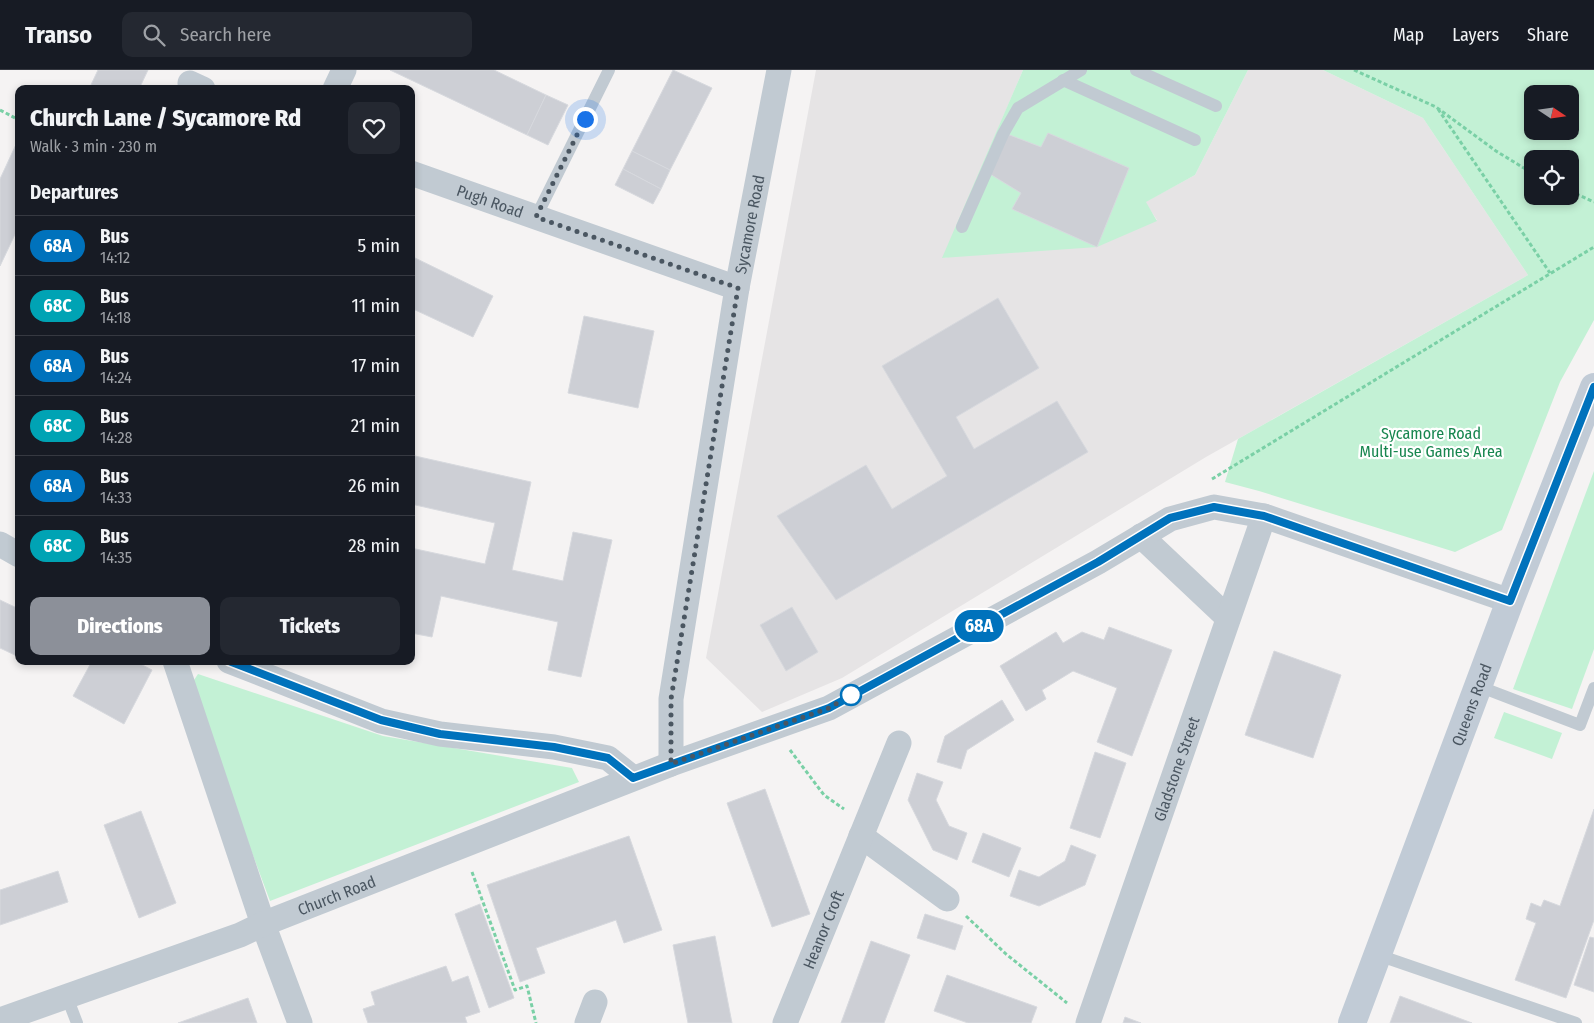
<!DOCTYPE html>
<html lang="en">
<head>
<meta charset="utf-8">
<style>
	:root { --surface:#171b24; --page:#242831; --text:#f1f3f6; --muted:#9ea1a6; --line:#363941; --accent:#8c9099 }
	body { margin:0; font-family:"Fira Sans Condensed",sans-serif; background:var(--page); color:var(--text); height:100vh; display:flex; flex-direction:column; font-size:19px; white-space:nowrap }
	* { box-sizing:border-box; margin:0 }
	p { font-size:16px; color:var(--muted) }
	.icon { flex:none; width:28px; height:28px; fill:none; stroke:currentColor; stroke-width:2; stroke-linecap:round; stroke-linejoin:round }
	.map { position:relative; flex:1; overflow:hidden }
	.panel { position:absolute; left:15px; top:15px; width:400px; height:580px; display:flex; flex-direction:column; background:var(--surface); border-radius:10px; box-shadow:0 2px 8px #0003 }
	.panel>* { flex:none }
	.badge { padding:0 10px; border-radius:16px; font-size:18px; line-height:32px }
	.needle { width:32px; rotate:103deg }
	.buttons { position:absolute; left:1524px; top:15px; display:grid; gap:10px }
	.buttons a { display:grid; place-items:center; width:55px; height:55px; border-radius:10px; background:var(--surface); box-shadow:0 2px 8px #0003; font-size:25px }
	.you { position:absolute; width:25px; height:25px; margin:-12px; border:4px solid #fff; border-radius:50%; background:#1a73e8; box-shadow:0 0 0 8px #1a73e833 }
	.map>.badge { position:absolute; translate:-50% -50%; box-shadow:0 0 0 2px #fff }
	h2 { padding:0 15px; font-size:19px; line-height:45px }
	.round { display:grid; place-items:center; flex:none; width:52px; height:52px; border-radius:10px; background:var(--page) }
	.head { display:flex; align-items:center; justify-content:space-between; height:85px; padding:0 15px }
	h1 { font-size:24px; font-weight:800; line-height:38px }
	.cta { display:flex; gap:10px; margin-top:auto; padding:10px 15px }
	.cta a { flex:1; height:58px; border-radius:10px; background:var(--accent); color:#fff; font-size:20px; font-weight:800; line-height:58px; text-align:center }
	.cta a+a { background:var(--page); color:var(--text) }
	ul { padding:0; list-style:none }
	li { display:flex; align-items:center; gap:15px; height:60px; padding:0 15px; border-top:1px solid var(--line) }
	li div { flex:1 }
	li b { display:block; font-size:19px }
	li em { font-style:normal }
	li .badge { min-width:55px; font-weight:700; text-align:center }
	header { display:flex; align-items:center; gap:30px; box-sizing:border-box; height:70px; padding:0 25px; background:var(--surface); border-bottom:1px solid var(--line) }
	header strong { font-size:24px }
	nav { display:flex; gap:28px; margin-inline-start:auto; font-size:18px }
	.search { width:350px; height:45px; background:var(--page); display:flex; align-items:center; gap:12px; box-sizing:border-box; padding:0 18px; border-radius:10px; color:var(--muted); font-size:19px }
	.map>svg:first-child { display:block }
	.education { fill:#e6e4e5 }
	.green { fill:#c3f1d5; fill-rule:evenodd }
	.building { fill:#cdcfd5; stroke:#d7d9de }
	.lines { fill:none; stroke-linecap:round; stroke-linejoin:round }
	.path { stroke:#7ad0a6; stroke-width:3; stroke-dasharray:4 2.5; stroke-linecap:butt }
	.lane { stroke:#c1cad2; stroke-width:12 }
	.street { stroke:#c1cad2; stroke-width:25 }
	.secondary { stroke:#c1cbd6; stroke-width:28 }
	.line-casing { stroke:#fff; stroke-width:11 }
	.line { stroke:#0072bc; stroke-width:8 }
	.walk { stroke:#4a5661; stroke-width:5; stroke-dasharray:0 9 }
	.stop-dot { fill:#fff; stroke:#0072bc; stroke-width:2.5 }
	.labels { text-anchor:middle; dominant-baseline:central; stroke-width:4.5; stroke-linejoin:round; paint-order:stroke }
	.street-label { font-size:16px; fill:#4a5661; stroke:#fff }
	.park-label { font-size:16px; fill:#17864f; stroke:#fff }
</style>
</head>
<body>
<header>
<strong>Transo</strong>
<div class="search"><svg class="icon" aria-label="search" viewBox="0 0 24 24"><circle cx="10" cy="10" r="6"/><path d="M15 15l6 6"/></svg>Search here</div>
<nav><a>Map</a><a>Layers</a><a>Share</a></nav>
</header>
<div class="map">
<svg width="1594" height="953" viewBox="0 0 1594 953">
	<rect width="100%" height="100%" fill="#f5f3f3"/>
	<path class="education" d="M 816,0 L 1023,0 L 943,188 L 1157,150 L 1145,132 L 1195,105 L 1248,0 L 1323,0 L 1423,48 L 1528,205 L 1206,387 L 842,608 L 762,642 L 706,588 Z"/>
	<g class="green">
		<path d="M 1023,0 L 1248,0 L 1195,105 L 1146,132 L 1157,151 L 1097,177 L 942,188 Z"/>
		<path d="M 1323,0 L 1594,0 L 1594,250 L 1560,312 L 1502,460 L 1455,482 L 1259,421 L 1225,412 L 1238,369 L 1528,205 L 1423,48 ZM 1532,24 L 1570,24 L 1570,61 L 1532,61 ZM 1532,89 L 1570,89 L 1570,126 L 1532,126 Z"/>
		<path d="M 1594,401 L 1594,579 L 1572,639 L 1513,619 Z"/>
		<path d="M 198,604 L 383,666 L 572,698 L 579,712 L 270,831 L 190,616 Z"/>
		<path d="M 1504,642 L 1562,663 L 1552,689 L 1494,668 Z"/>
	</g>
	<g class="building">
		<path d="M 98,0 L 148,0 L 139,19 L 89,19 Z"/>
		<path d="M 390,0 L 494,0 L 546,25 L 527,65 Z"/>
		<path d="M 673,0 L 712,18 L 670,100 L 632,81 Z"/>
		<path d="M 546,25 L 568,35 L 548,75 L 527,65 Z"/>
		<path d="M 1048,63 L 1129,98 L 1097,177 L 1012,139 L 1021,123 L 990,104 L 1007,64 L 1041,77 Z"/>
		<path d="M 19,68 L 19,156 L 0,196 L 0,109 Z"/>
		<path d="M 632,81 L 670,100 L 661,119 L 623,99 Z"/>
		<path d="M 623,99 L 661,119 L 653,134 L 615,115 Z"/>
		<path d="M 413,187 L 493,226 L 473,267 L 411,238 Z"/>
		<path d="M 998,228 L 1039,298 L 956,347 L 974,379 L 1057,331 L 1088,382 L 836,530 L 777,446 L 866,395 L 892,439 L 947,406 L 882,296 Z"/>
		<path d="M 584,246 L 654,261 L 638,338 L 568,323 Z"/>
		<path d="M 415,386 L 531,412 L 512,500 L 563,511 L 573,462 L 612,470 L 581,607 L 548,600 L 558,552 L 441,526 L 432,567 L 411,563 L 411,478 L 485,494 L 495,453 L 411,434 L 411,402 Z"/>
		<path d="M 0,530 L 19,539 L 19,587 L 0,578 Z"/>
		<path d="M 792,537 L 818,582 L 786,601 L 760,555 Z"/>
		<path d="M 1109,557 L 1172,580 L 1132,686 L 1097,672 L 1117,618 L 1073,601 L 1042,620 L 1046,629 L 1026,641 L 1000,596 L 1056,562 L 1063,573 L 1082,562 L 1104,570 Z"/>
		<path d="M 1274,581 L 1341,605 L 1313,688 L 1245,665 Z"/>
		<path d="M 92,591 L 135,591 L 152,600 L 124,654 L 73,626 Z"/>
		<path d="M 1002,630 L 1014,650 L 967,680 L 961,699 L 937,692 L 945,666 Z"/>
		<path d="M 1095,682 L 1126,693 L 1100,768 L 1070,758 Z"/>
		<path d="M 917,703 L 943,712 L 936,730 L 949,756 L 967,763 L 957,790 L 933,780 L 908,730 Z"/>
		<path d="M 765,719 L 810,844 L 772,857 L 727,733 Z"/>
		<path d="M 1594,739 L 1594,850 L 1566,928 L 1515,910 L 1536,853 L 1526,849 L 1531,833 L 1541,837 L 1544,830 L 1560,836 Z"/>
		<path d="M 141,741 L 176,833 L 139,848 L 104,755 Z"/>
		<path d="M 983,763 L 1021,778 L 1009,807 L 972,792 Z"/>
		<path d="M 629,766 L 662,860 L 624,873 L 616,850 L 536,878 L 545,903 L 520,912 L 487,815 Z"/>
		<path d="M 1071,775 L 1096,785 L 1085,815 L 1039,836 L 1010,826 L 1019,800 L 1039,807 L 1065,791 Z"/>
		<path d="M 58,801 L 68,832 L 0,855 L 0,820 Z"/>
		<path d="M 480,834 L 514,928 L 489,938 L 455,844 Z"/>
		<path d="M 925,844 L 963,856 L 955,880 L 917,868 Z"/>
		<path d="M 715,866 L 732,953 L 688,953 L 673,875 Z"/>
		<path d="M 1590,867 L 1594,868 L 1594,922 L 1574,915 Z"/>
		<path d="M 871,871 L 910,885 L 884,953 L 841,953 Z"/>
		<path d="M 446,896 L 452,912 L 468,906 L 480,942 L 465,947 L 467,953 L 368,953 L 363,939 L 375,935 L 371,922 Z"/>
		<path d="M 947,905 L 1037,937 L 1031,953 L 968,953 L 934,941 Z"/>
		<path d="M 1400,926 L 1472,953 L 1390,953 Z"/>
		<path d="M 248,928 L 257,953 L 178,953 Z"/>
		<path d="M 1125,947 L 1141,953 L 1123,953 Z"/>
	</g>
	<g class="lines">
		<g class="path">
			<path d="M 1354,0 L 1436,37 L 1496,81 L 1532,103"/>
			<path d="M 1438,39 L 1550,203"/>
			<path d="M 0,40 L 19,50"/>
			<path d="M 1570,121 L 1594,132"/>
			<path d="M 1212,409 L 1594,177"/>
			<path d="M 790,680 L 824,725 L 844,739"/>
			<path d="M 472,802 L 515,920 L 527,916 L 536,953"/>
			<path d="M 966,846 L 1006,884 L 1067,933"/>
		</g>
		<g class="lane">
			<path d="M 1136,0 L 1216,36"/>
			<path d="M 1063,10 L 1195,70"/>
			<path d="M 536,147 L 609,0"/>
			<path d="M 962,157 L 1003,64 L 1018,38 L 1081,0"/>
			<path d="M 1478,616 L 1580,655 L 1594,618"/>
			<path d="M 1378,885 L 1576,953"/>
			<path d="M 67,927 L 77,953"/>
		</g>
		<g class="street">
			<path d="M 190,13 L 203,19"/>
			<path d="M 335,19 L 344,0"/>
			<path id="s1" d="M 411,103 L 737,218"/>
			<path d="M 1141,466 L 1228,548"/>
			<path d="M 0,474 L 19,485"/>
			<path d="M 175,591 L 263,854 L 300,953"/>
			<path d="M 229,591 L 381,651 L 440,664 L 554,677 L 608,688 L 633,708"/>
			<path id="s2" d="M 671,694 L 671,629 L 737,218 L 779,0"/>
			<path d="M 861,766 L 947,829"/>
			<path id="s3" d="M 0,950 L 240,865 L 263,854 L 671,694 L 829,638 L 1098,492 L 1170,449 L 1214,437 L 1264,446 L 1510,531"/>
			<path d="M 587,953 L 595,932"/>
			<path id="s4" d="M 785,953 L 899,673"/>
			<path id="s5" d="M 1088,953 L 1264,446"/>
		</g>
		<path class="secondary" id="s6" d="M 1352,953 L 1510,531 L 1594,317"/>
	</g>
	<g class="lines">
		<defs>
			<path id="line" d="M 229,591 L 381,650 L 440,664 L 554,677 L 608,688 L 633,708 L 829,638 L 1098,492 L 1170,448 L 1214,437 L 1264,446 L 1510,531 L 1594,317"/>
		</defs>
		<use href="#line" class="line-casing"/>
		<use href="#line" class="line"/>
		<path class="walk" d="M 585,49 L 536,147 L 738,218 L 671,629 L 671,694 L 829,638 L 851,625"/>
	</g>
	<circle class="stop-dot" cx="851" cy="625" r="10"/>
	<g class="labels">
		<g class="street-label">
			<text stroke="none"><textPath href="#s1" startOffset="84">Pugh Road</textPath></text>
			<text stroke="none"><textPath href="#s2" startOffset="546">Sycamore Road</textPath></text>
			<text stroke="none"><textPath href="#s6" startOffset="340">Queens Road</textPath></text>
			<text stroke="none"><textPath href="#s5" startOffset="269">Gladstone Street</textPath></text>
			<text stroke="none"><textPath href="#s3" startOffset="359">Church Road</textPath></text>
			<text stroke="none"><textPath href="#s4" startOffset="101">Heanor Croft</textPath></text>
		</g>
		<g class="park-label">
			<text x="1431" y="363">Sycamore Road<tspan x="1431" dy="18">Multi-use Games Area</tspan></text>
		</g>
	</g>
</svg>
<div class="buttons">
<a><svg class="needle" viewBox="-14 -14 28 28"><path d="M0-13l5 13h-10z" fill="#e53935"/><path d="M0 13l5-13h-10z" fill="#9ea1a6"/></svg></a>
<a><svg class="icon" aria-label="locate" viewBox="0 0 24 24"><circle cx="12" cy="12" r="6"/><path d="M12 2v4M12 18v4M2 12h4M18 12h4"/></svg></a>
</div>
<div class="you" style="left:585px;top:49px"></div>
<b class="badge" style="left:979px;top:556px;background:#0072bc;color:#fff">68A</b>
<section class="panel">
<div class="head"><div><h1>Church Lane / Sycamore Rd</h1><p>Walk · 3 min · 230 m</p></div><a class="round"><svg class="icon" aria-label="heart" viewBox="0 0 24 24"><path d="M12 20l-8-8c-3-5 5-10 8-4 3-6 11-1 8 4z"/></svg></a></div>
<h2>Departures</h2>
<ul>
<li><span class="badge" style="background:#0072bc;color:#fff">68A</span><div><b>Bus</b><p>14:12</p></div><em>5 min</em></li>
<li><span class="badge" style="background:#00a3b4;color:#fff">68C</span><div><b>Bus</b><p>14:18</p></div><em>11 min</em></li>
<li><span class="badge" style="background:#0072bc;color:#fff">68A</span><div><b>Bus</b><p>14:24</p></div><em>17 min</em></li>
<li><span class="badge" style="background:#00a3b4;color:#fff">68C</span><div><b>Bus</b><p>14:28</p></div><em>21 min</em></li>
<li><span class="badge" style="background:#0072bc;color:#fff">68A</span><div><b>Bus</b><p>14:33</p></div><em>26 min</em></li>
<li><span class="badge" style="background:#00a3b4;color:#fff">68C</span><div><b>Bus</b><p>14:35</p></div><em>28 min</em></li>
</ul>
<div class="cta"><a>Directions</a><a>Tickets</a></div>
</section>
</div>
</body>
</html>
